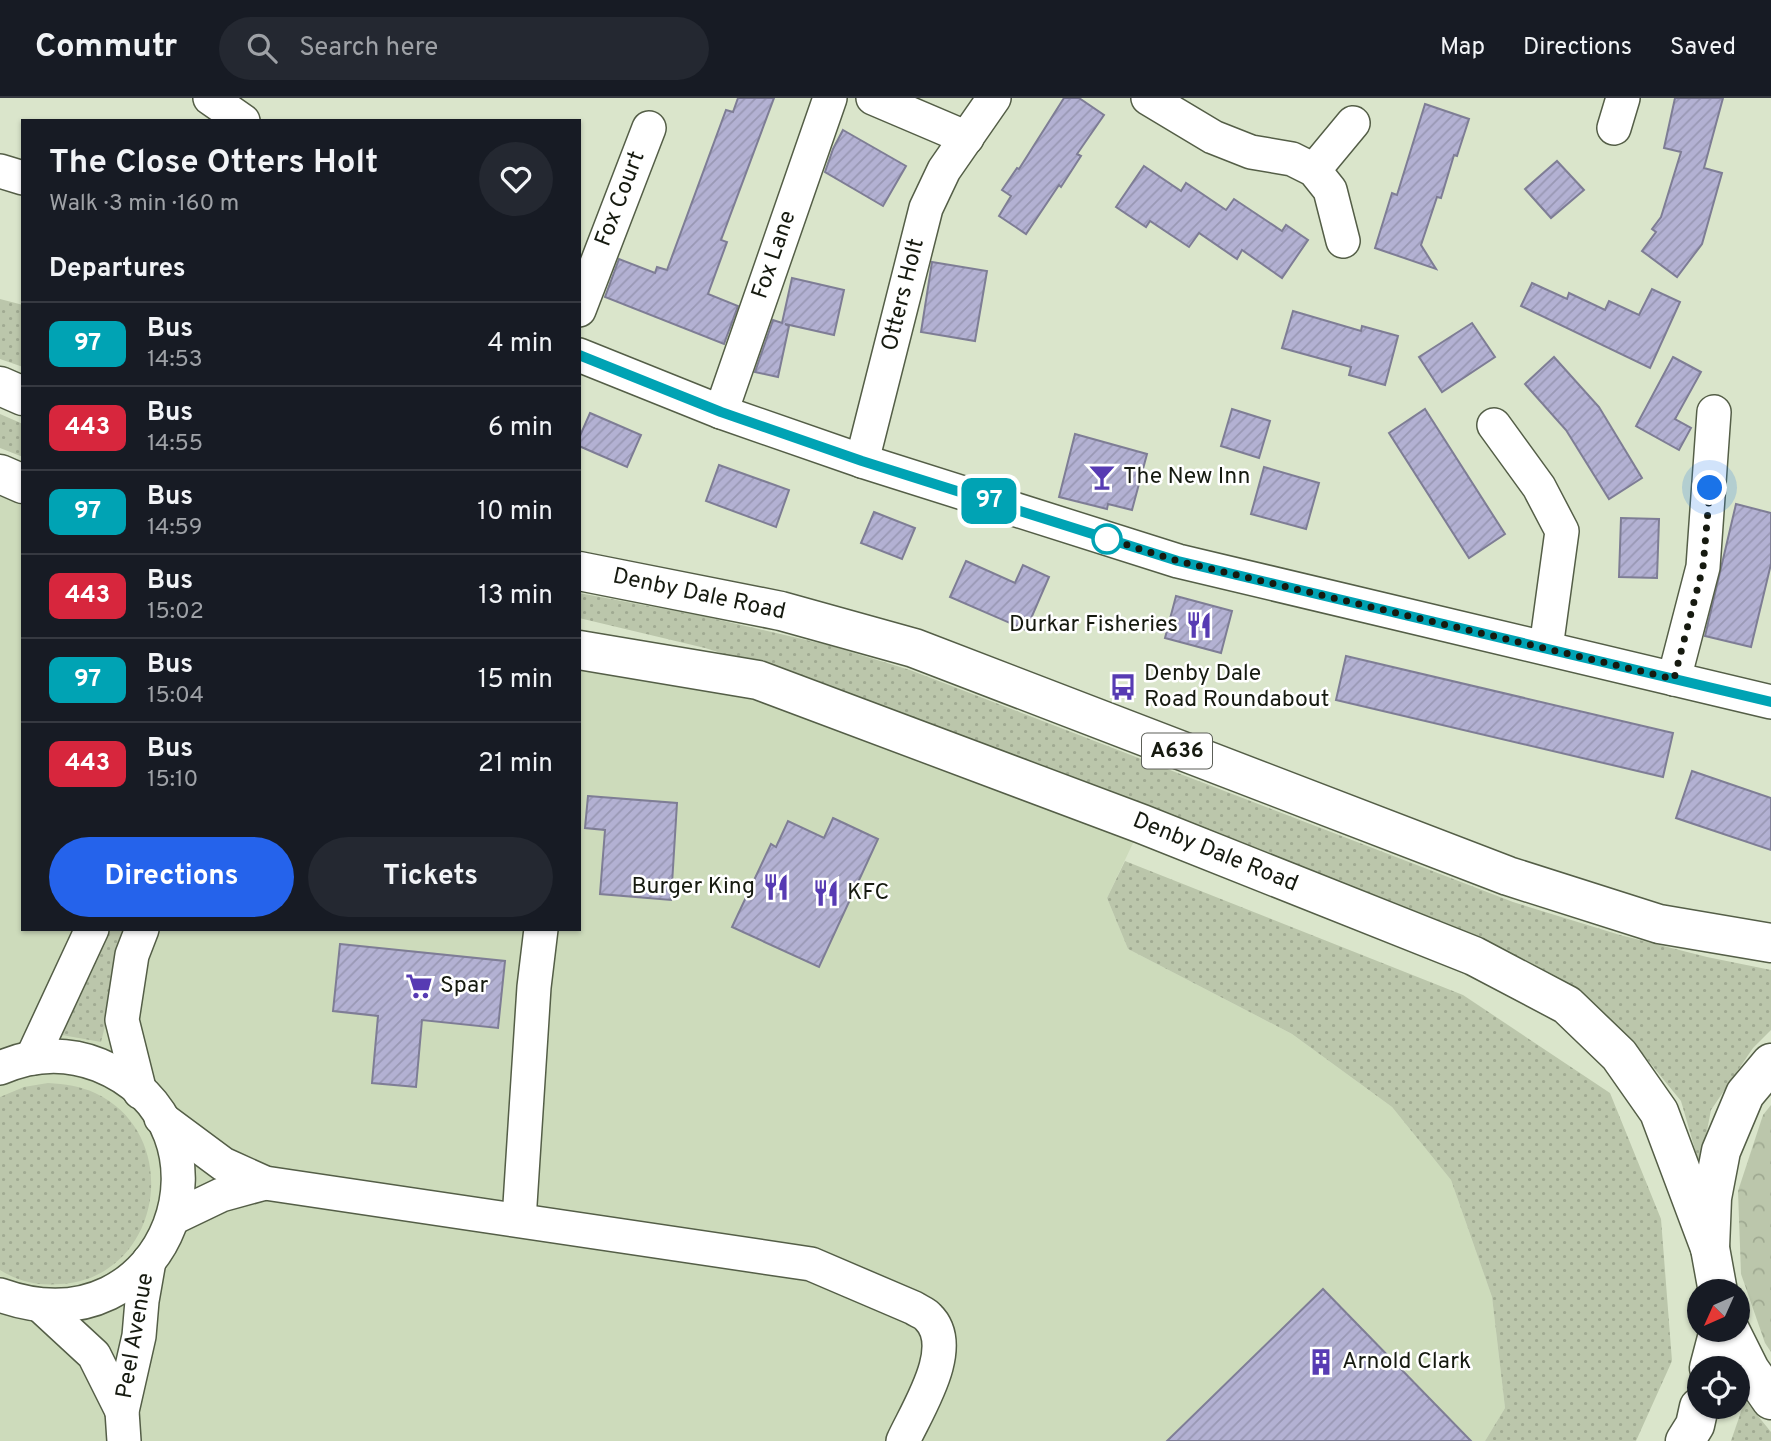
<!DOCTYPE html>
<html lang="en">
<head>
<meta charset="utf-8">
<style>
	:root { --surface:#171b24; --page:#242831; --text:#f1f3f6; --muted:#9ea1a6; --line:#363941; --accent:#2563eb }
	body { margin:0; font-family:Overpass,sans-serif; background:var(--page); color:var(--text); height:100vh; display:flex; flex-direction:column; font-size:26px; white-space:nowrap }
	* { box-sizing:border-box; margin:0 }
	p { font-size:23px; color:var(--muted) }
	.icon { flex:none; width:38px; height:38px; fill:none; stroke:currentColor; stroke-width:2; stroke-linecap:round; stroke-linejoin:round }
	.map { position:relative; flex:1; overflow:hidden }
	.panel { position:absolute; left:21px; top:21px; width:560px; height:812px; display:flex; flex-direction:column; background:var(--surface); border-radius:0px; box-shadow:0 2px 5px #0004 }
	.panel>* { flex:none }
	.badge { padding:0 14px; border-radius:10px; font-size:24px; line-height:46px }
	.needle { width:46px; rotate:225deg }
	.fabs { position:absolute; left:1687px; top:1181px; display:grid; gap:14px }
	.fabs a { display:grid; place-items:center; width:63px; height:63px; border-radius:50%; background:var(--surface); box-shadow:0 2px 5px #0004; font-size:35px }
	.you { position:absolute; width:35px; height:35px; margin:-18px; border:5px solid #fff; border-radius:50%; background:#1a73e8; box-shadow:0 0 0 10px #1a73e833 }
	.map>.badge { position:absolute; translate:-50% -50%; box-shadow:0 0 0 4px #fff }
	h2 { padding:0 28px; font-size:26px; line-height:63px }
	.round { display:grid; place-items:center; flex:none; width:74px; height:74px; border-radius:37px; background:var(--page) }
	.overview { display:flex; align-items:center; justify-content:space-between; height:119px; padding:0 28px }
	h1 { font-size:33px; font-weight:700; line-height:52px }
	.primary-button { display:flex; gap:14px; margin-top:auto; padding:14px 28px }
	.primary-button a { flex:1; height:80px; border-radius:42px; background:var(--accent); color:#fff; font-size:28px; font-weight:700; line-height:80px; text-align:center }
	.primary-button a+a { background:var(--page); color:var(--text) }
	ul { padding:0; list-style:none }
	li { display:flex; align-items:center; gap:21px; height:84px; padding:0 28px; border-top:2px solid var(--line) }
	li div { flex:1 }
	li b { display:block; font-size:26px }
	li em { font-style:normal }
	li .badge { min-width:77px; font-weight:700; text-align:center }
	header { display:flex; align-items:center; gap:42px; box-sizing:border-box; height:98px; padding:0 35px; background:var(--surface); border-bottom:2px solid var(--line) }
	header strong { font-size:33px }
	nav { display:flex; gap:38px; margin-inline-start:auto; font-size:24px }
	.search { width:490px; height:63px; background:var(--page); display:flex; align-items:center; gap:18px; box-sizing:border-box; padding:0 24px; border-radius:38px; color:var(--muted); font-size:26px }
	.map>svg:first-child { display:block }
	.built { fill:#cddbbb }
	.grass { fill:url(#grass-dots) }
	.forest { fill:url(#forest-crowns) }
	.building { fill:url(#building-hatch); stroke:#7e7d95; stroke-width:2 }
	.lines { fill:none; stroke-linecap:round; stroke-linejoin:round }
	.minor-casing { stroke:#545e47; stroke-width:36 }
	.major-casing { stroke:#545e47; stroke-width:41 }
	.highway-casing { stroke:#545e47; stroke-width:41 }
	.minor { stroke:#fff; stroke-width:33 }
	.major { stroke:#fff; stroke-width:38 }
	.highway { stroke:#fff; stroke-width:38 }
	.line-casing { stroke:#fff; stroke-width:16 }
	.line { stroke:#00a3b4; stroke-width:10 }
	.walk { stroke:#161a10; stroke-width:7; stroke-dasharray:0 12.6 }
	.stop-dot { fill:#fff; stroke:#00a3b4; stroke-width:3.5 }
	.labels { text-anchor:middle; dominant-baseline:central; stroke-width:5; stroke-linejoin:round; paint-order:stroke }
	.shield { fill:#fff; stroke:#5c5f58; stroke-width:2 }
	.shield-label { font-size:21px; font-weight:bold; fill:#161a10 }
	.street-label { font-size:23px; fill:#161a10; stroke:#fff }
	.poi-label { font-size:23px; fill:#161a10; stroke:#fff; text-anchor:start }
</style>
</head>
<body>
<header>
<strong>Commutr</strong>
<div class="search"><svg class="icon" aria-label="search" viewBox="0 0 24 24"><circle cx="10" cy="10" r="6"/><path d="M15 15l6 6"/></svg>Search here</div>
<nav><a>Map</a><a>Directions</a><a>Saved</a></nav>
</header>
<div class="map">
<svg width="1771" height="1343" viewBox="0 0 1771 1343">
	<defs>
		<pattern id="grass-dots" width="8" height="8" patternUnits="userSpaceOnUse" patternTransform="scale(1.75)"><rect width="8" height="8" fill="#bbc6ab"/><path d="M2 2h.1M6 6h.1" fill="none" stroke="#a0aa92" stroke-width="1.8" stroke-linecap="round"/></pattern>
		<pattern id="forest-crowns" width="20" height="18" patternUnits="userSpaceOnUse" patternTransform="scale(1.75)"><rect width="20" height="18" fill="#bbc6ab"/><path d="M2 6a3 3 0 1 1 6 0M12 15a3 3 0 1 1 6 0" fill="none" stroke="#a0aa92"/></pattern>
		<pattern id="building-hatch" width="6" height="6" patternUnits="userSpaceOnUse" patternTransform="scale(1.75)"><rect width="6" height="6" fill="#b3b1d3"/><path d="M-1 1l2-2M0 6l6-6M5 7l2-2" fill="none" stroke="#9998b4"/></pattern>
	</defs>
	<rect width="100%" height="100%" fill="#dae5cb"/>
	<path class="built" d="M 0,376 L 23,386 L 23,831 L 579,831 L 579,552 L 758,582 L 1142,726 L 1107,800 L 1128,851 L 1292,936 L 1392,1009 L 1451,1082 L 1492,1199 L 1505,1310 L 1485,1343 L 0,1343 Z"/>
	<g class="grass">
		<path d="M 0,201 L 23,207 L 23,269 L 0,261 Z"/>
		<path d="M 0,316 L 23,326 L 23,359 L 0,350 Z"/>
		<path d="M 579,495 L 702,518 L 828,547 L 910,572 L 1513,804 L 1620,837 L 1707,859 L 1771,872 L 1771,932 L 1753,950 L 1711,1012 L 1700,1069 L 1681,1003 L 1632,943 L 1575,891 L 1159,714 L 865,601 L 705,550 L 579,520 Z"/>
		<path d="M 1125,763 L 1463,897 L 1610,995 L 1661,1121 L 1672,1263 L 1636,1343 L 1485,1343 L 1505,1310 L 1492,1199 L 1451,1082 L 1392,1009 L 1292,936 L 1128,851 L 1107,800 Z"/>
		<path d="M 110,831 L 129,831 L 101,944 L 62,937 Z"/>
		<path d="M 48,985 C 65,986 80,988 95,995 C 185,1037 162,1180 61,1186 C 39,1188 19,1184 0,1172 L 0,999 L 24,989 Z"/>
		<path d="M 1745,1302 L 1771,1334 L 1771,1343 L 1731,1343 Z"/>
	</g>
	<path class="forest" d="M 1771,1007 L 1771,1254 L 1765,1245 L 1741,1176 L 1738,1093 L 1763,1017 Z"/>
	<g class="building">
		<path d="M 738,0 L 774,0 L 721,142 L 727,144 L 708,196 L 738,208 L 724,246 L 605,199 L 619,161 L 655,175 L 657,169 L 667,172 L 726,12 L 733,14 Z"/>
		<path d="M 1064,0 L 1079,0 L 1104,17 L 1077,56 L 1081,58 L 1061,89 L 1059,87 L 1026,136 L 999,118 L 1011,98 L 1002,92 L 1017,70 L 1019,71 Z"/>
		<path d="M 1675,0 L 1723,0 L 1704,70 L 1722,75 L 1702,146 L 1677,179 L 1642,153 L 1656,134 L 1652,131 L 1661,119 L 1681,54 L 1664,50 Z"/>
		<path d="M 1425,6 L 1469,21 L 1457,58 L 1454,57 L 1441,100 L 1437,99 L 1421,147 L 1436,171 L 1375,150 L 1392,95 L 1397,97 Z"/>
		<path d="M 843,32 L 906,68 L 883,108 L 825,74 L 833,51 Z"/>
		<path d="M 1557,63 L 1584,92 L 1551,120 L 1525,91 Z"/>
		<path d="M 1144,68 L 1181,93 L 1186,85 L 1226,112 L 1234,101 L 1282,133 L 1286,127 L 1308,142 L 1282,180 L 1242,152 L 1237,161 L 1199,135 L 1189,149 L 1150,123 L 1146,129 L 1116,109 Z"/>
		<path d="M 932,164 L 987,173 L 975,243 L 921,234 Z"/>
		<path d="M 792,180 L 844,192 L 834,237 L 785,226 L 789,228 L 778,279 L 755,274 L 773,222 L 782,225 Z"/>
		<path d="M 1532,185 L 1567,201 L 1569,195 L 1605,212 L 1609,203 L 1639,217 L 1652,191 L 1680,204 L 1650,270 L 1521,208 Z"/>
		<path d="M 1293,213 L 1361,233 L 1362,228 L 1398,238 L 1385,287 L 1349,277 L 1351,269 L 1282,250 Z"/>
		<path d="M 1472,225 L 1495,259 L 1442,294 L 1419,259 Z"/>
		<path d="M 1554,259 L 1599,309 L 1642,380 L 1609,401 L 1566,332 L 1525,286 Z"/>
		<path d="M 1673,259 L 1701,274 L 1675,321 L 1691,330 L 1679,352 L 1636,328 Z"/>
		<path d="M 1232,311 L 1270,323 L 1259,360 L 1221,348 Z"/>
		<path d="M 1425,311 L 1505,436 L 1469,460 L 1389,335 Z"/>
		<path d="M 590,315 L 641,337 L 627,369 L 579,348 L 579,340 Z"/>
		<path d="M 1075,336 L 1147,356 L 1132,412 L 1108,406 L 1107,411 L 1059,399 Z"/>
		<path d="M 719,367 L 789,392 L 776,429 L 706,403 Z"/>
		<path d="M 1264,369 L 1319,385 L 1306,431 L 1251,416 Z"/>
		<path d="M 1736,406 L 1771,415 L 1771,466 L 1751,549 L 1705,538 Z"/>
		<path d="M 874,414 L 915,430 L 902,461 L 861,445 Z"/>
		<path d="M 1621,420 L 1659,421 L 1657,480 L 1619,479 Z"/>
		<path d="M 966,463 L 1015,485 L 1023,467 L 1049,479 L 1026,532 L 950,499 Z"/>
		<path d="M 1176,498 L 1232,513 L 1221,555 L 1165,540 Z"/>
		<path d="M 1346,558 L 1673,635 L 1663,679 L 1336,602 Z"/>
		<path d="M 1692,673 L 1771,700 L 1771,752 L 1676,720 Z"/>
		<path d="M 588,698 L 677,705 L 671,802 L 600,796 L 605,732 L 585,730 Z"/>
		<path d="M 833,720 L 878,741 L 819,869 L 732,829 L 771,746 L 776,749 L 788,723 L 824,740 Z"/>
		<path d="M 340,846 L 505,863 L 498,930 L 422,922 L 416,989 L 372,985 L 378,918 L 333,913 Z"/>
		<path d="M 1323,1191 L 1471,1343 L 1167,1343 Z"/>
	</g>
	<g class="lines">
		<defs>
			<g id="minor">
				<path d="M 210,0 L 243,23"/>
				<path d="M 873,0 L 967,40"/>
				<path d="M 1148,0 L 1213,39 L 1251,54 L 1292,61 L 1314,72 L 1330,92 L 1343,143"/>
				<path d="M 1614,30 L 1623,0"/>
				<path d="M 1314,72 L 1353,25"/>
				<path d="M 0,73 L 23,80"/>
				<path d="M 579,212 L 649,30"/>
				<path d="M 579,257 L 721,314 L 862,363 L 1178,463 L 1771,604"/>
				<path d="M 721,314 L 830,0"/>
				<path d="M 1494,327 L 1539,389 L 1562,433 L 1546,550"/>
				<path d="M 862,363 L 926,110 L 944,72 L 994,0"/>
				<path d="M 1674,581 L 1703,469 L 1714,314"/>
				<path d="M 32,960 L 92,831"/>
				<path d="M 0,970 C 32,956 66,954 99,967 C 248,1027 171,1258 0,1197"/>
				<path d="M 140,994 L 122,922 L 132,857 L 142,831"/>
				<path d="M 161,1020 L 223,1066 L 265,1085 L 811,1166 L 914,1210 C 918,1213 925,1215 928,1219 C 959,1249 917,1312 903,1343"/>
				<path d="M 173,1120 L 221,1097 L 265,1085"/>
				<path d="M 519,1122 L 534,889 L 541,831"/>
				<path d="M 41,1208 L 94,1257 L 122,1313"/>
				<path d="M 124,1343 L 122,1313 L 139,1238 L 142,1203 L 149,1163"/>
			</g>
			<g id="major">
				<path d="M 0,288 L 23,298"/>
				<path d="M 0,376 L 23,386"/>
				<path d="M 579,473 L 781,513 L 914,550 L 1508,778 L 1659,826 L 1771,845"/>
				<path d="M 579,552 L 758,582 L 1142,726 L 1474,858 L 1567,907 L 1619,957 L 1659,1014 L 1710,1150"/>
				<path d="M 1718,1194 L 1710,1150 L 1712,1100 L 1721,1053 L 1745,996 L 1771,965"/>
				<path d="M 1730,1232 L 1750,1272 L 1771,1302"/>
			</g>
			<g id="highway">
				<path d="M 1709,1270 L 1719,1232"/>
				<path d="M 1685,1343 L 1695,1327 L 1699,1309"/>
			</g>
		</defs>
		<use href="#minor" class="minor-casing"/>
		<use href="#major" class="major-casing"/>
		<use href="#highway" class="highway-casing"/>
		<use href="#minor" class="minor"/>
		<use href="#major" class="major"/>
		<use href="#highway" class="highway"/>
	</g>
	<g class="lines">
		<defs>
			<path id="line" d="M 579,257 L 721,314 L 862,363 L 1178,463 L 1771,604"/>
		</defs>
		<use href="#line" class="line-casing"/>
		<use href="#line" class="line"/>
		<path class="walk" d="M 1107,441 L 1099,438 L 1178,463 L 1674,581 L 1703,469 L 1710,390"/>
	</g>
	<defs>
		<symbol id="bar-bare" viewBox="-9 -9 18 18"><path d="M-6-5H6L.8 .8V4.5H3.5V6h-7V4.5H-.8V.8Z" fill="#573bb3" stroke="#fff" stroke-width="2.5" paint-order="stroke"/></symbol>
		<symbol id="restaurant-bare" viewBox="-9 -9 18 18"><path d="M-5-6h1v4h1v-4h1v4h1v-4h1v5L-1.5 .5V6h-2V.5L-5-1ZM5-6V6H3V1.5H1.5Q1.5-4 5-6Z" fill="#573bb3" stroke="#fff" stroke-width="2.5" paint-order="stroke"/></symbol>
		<symbol id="bus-bare" viewBox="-9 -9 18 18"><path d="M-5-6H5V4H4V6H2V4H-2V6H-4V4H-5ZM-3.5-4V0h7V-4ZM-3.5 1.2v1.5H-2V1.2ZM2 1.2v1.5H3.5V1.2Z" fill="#573bb3" stroke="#fff" stroke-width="2.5" paint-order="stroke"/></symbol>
		<symbol id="supermarket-bare" viewBox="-9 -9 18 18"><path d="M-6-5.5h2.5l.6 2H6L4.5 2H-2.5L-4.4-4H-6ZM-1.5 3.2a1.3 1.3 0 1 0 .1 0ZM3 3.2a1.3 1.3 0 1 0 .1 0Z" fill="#573bb3" stroke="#fff" stroke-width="2.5" paint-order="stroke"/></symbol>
		<symbol id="building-bare" viewBox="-9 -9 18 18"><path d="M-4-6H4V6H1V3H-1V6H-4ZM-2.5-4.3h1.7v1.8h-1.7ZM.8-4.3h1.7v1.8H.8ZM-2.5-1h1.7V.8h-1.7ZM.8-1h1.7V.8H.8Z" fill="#573bb3" stroke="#fff" stroke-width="2.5" paint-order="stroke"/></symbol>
	</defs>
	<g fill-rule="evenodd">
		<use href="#bar-bare" x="1083" y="360" width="38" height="38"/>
		<use href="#restaurant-bare" x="1180" y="508" width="38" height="38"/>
		<use href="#bus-bare" x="1104" y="570" width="38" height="38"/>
		<use href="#restaurant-bare" x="757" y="770" width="38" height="38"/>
		<use href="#restaurant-bare" x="807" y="776" width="38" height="38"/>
		<use href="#supermarket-bare" x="400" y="869" width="38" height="38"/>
		<use href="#building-bare" x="1302" y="1245" width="38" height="38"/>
	</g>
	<circle class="stop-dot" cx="1107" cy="441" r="14"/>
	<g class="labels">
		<rect class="shield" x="1142" y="635.5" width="70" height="35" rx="5"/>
		<g class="shield-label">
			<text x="1177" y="653">A636</text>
		</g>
		<g class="street-label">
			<text transform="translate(621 101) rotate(-69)">Fox Court</text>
			<text transform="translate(775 157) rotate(-71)">Fox Lane</text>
			<text transform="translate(904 197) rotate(-76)">Otters Holt</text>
			<text transform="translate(699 497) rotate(12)">Denby Dale Road</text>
			<text transform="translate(1215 755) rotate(22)">Denby Dale Road</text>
			<text transform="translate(136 1238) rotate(-80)">Peel Avenue</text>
		</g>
		<g class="poi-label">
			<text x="1123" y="379">The New Inn</text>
			<text x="1178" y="527" text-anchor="end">Durkar Fisheries</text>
			<text x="1144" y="576">Denby Dale<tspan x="1144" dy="26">Road Roundabout</tspan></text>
			<text x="755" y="789" text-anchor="end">Burger King</text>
			<text x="847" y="795">KFC</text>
			<text x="440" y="888">Spar</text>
			<text x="1342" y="1264">Arnold Clark</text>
		</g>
	</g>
</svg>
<div class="fabs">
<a><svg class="needle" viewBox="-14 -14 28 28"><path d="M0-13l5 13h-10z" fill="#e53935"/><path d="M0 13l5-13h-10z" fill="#9ea1a6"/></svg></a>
<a><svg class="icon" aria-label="locate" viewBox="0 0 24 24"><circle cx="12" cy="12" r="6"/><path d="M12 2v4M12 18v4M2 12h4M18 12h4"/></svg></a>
</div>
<div class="you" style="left:1710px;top:390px"></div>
<b class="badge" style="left:989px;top:403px;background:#00a3b4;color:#fff">97</b>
<section class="panel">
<div class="overview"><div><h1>The Close Otters Holt</h1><p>Walk · 3 min · 160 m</p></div><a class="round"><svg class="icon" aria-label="heart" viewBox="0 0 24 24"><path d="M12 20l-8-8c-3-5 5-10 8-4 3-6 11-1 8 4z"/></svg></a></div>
<h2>Departures</h2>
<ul>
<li><span class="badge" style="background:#00a3b4;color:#fff">97</span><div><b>Bus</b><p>14:53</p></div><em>4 min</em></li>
<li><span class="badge" style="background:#d7263d;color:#fff">443</span><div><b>Bus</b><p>14:55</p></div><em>6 min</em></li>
<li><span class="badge" style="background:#00a3b4;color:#fff">97</span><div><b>Bus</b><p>14:59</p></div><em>10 min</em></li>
<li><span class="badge" style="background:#d7263d;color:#fff">443</span><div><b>Bus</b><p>15:02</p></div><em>13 min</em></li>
<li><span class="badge" style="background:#00a3b4;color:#fff">97</span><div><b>Bus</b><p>15:04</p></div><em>15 min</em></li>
<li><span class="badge" style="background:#d7263d;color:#fff">443</span><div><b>Bus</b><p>15:10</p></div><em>21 min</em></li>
</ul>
<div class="primary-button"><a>Directions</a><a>Tickets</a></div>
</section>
</div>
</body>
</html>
